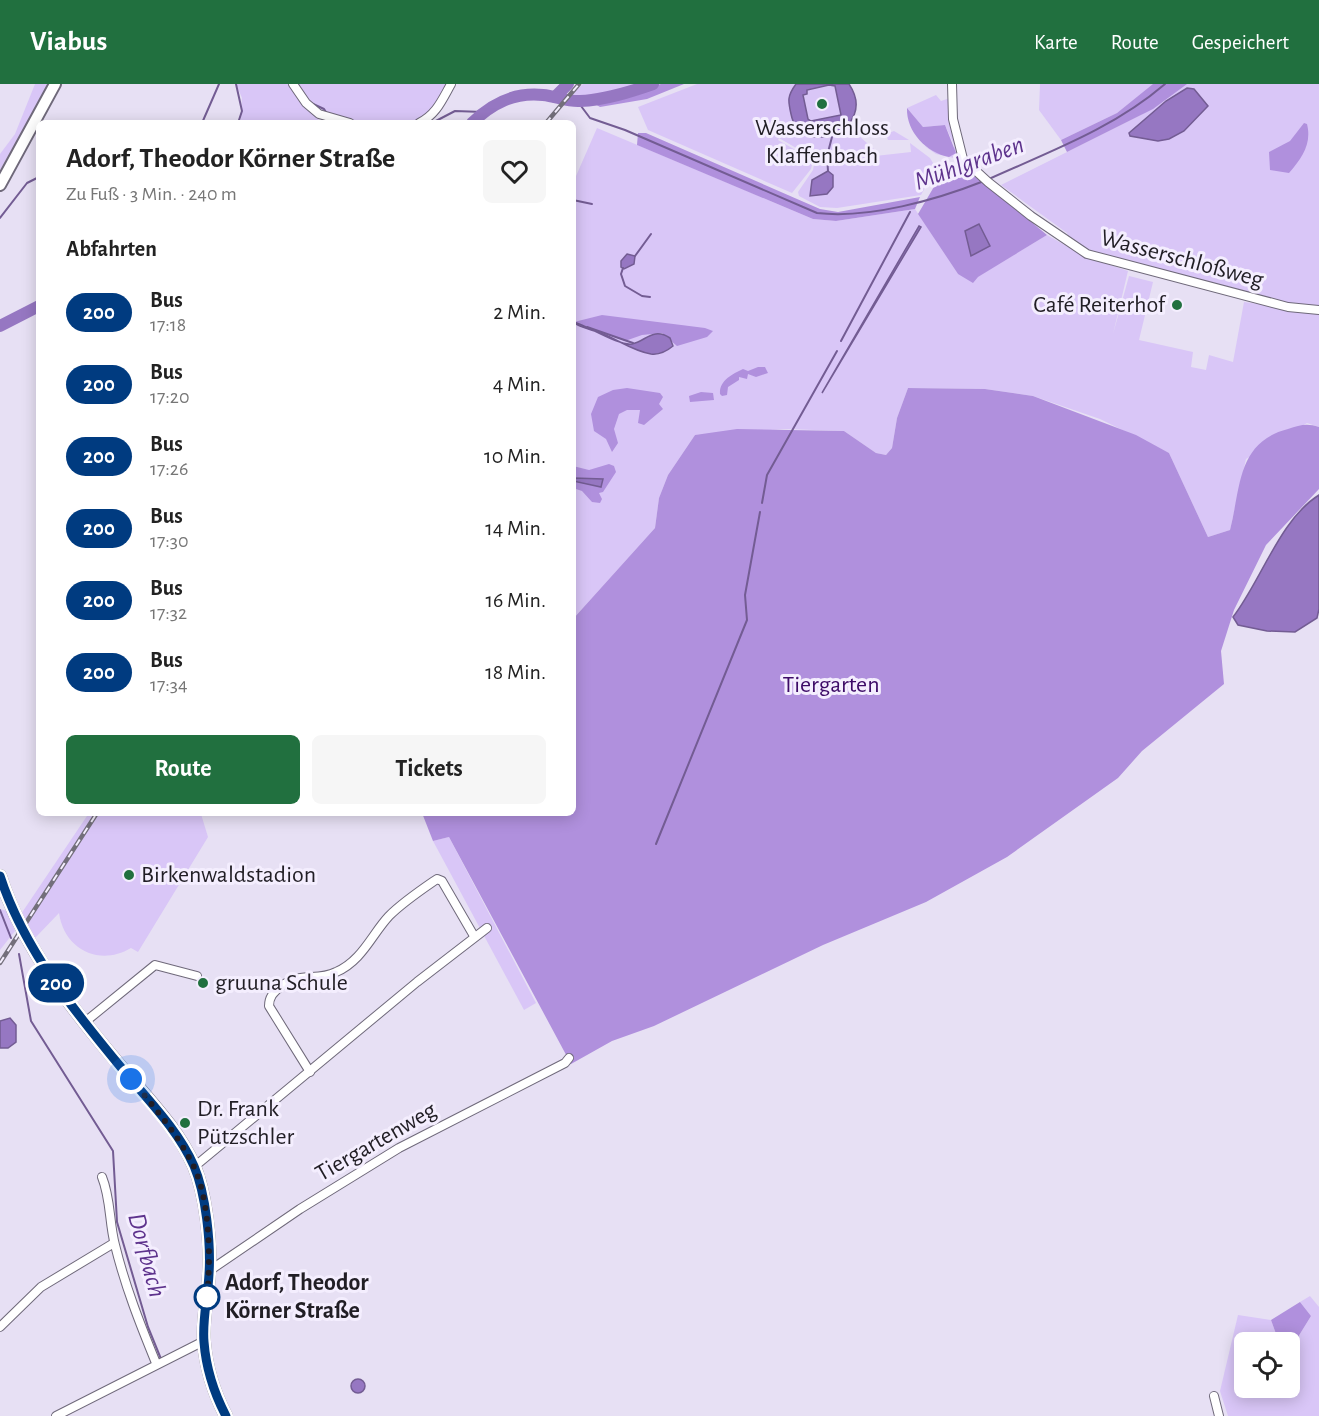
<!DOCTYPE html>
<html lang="de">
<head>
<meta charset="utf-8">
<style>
	:root { --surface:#fff; --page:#f6f6f6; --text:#222; --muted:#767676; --accent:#21703f }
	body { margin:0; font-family:"Alegreya Sans",sans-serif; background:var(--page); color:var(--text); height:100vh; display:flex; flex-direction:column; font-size:22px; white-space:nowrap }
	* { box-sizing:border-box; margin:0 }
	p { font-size:20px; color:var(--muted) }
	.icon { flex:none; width:33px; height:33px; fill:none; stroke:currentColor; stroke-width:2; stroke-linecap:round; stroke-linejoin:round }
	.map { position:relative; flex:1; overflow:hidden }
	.details { position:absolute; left:36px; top:36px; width:540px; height:696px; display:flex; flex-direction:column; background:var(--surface); border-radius:9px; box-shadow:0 3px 15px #0003 }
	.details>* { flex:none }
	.badge { padding:0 12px; border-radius:20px; font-size:21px; line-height:39px }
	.buttons { position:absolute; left:1234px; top:1248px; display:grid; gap:12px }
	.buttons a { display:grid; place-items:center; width:66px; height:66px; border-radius:9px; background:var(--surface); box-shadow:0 3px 15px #0003; font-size:30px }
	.you { position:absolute; width:30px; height:30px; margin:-15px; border:4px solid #fff; border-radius:50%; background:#1a73e8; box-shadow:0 0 0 9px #1a73e833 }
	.map>.badge { position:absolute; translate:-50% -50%; box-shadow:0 0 0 3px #fff }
	h2 { padding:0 30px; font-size:22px; line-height:54px }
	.round { display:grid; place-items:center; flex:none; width:63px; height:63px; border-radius:9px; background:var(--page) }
	.headline { display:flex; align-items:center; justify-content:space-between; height:102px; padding:0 30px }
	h1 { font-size:28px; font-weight:700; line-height:45px }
	.cta { display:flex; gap:12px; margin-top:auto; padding:12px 30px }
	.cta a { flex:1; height:69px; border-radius:9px; background:var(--accent); color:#fff; font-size:24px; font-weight:700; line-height:69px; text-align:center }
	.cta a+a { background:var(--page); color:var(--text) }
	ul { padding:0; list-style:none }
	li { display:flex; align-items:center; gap:18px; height:72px; padding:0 30px }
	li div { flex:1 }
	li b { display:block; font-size:22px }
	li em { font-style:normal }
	li .badge { min-width:66px; font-weight:700; text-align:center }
	header { display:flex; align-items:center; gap:36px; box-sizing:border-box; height:84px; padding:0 30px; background:var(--accent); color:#fff }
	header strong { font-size:28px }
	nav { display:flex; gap:33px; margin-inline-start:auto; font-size:21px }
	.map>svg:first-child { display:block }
	.green { fill:#d9c6f7 }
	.forest { fill:#b090dd }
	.water { fill:#9677c2; stroke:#735c93; stroke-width:1.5; fill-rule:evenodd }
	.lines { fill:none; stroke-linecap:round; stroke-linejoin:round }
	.stream { stroke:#735c93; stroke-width:2 }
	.river { stroke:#9677c2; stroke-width:12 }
	.street-casing { stroke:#6f697a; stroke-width:10 }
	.secondary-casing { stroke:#6f697a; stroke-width:14 }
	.street { stroke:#fff; stroke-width:8 }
	.secondary { stroke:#fff; stroke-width:10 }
	.rail-casing { stroke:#736f7b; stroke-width:4.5 }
	.rail { stroke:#f4eefe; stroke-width:2; stroke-dasharray:7; stroke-linecap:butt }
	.line-casing { stroke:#fff; stroke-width:14 }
	.line { stroke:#003b80; stroke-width:9 }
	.walk { stroke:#211e25; stroke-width:6; stroke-dasharray:0 10.8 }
	.poi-dot { fill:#21703f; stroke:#f4eefe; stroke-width:2 }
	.stop-dot { fill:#fff; stroke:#003b80; stroke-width:3 }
	.labels { text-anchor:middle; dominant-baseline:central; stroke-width:6; stroke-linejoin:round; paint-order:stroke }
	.poi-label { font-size:24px; fill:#211e25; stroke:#f4eefe; text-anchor:start }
	.street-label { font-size:24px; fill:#211e25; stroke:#f4eefe }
	.park-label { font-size:24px; fill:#3d0b67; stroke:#f4eefe }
	.stop-label { font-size:24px; font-weight:bold; fill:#211e25; stroke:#f4eefe; text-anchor:start }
	.water-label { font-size:26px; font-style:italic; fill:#5e338d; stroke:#f4eefe }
</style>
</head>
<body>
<header>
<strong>Viabus</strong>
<nav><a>Karte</a><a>Route</a><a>Gespeichert</a></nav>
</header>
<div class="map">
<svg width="1319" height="1332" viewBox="0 0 1319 1332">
	<rect width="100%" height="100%" fill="#e7e0f4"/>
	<g class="green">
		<path d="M 35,0 L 49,0 L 0,86 L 0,70 L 15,50 Z"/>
		<path d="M 236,0 L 288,0 L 303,20 L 319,35 L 313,39 L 240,39 L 242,14 Z"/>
		<path d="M 293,0 L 448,0 C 424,50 403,39 355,39 C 344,30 332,30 319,30 Z"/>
		<path d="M 583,0 L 647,0 C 628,6 589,17 571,11 Z"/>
		<path d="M 697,0 L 796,0 C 788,11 790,26 794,38 L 848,41 L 852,36 L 849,45 L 854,50 L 865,40 L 868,45 L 859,52 L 875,66 L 875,72 L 911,68 L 910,59 L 930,74 L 936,84 L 921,111 L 837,124 L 820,123 L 799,112 L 798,108 L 813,86 L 815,75 L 779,54 L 778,56 L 813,76 L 811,85 L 792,109 L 648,46 L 638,23 Z"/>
		<path d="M 1040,0 L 1154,0 L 1117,29 L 1061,56 L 1039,26 Z"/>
		<path d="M 1185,0 L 1319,0 L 1319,224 L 1296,223 L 1088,169 L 1070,157 L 1067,149 L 1001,101 L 1141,31 Z"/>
		<path d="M 829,1 L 835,2 L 841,31 L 811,37 L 808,35 L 803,11 L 806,6 Z"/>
		<path d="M 936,11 L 941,17 L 950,14 L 959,67 L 954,74 L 936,70 L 923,61 L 937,69 L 955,63 L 945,41 L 923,43 L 907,24 Z"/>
		<path d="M 597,44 L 813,135 L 836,137 L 915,125 L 958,190 L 977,193 L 1047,151 L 1086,173 L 1128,187 L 1113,250 L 1129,192 L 1153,198 L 1139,256 L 1193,268 L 1191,283 L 1206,286 L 1209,271 L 1233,278 L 1244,218 L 1319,228 L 1319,343 L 1307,339 L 1246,375 L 1230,446 L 1208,453 L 1169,369 L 1100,335 L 1033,312 L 985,305 L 908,304 L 897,334 L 892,364 L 886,371 L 876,369 L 844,347 L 785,345 L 695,351 L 668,391 L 659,414 L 655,444 L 573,535 L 573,99 Z"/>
		<path d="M 894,47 L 909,56 L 888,56 L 886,50 Z"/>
		<path d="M 89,729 L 201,730 L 208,753 L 138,868 L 131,864 C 99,883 64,865 59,829 L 35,854 L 19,833 Z"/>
		<path d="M 449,753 L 536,919 L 524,926 L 433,757 Z"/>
		<path d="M 0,825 L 7,827 L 15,847 L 0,866 Z"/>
		<path d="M 1310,1212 L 1319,1223 L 1319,1332 L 1228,1332 L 1220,1307 L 1238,1231 L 1271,1236 L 1279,1258 L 1245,1258 L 1245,1304 L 1290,1304 L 1290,1266 L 1311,1232 L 1300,1218 Z"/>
	</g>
	<g class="forest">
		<path d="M 661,0 L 684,0 L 647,15 L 600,23 L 592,18 Z"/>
		<path d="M 1153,0 L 1187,0 L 1153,25 L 1067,68 L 1061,56 L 1117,29 Z"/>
		<path d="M 907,24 L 923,43 L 945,41 L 956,69 L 949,73 C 927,69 906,48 907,24 Z"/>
		<path d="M 1304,39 L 1307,40 C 1312,60 1302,74 1289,89 L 1270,86 L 1269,68 L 1290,57 Z"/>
		<path d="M 638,49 L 646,49 L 820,125 L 838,128 L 920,113 L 915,125 L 836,137 L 813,135 L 637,61 Z"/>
		<path d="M 966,91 L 977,93 L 1047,151 L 978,193 L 973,199 L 958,190 L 918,130 L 935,101 Z"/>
		<path d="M 602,231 L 705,244 L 713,247 L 707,253 L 677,262 L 662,249 L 642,251 L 625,257 L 574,238 Z"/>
		<path d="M 758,283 L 765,283 L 768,289 L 756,293 L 748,290 L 747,295 L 739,293 L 739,296 L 728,303 L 727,311 L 722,312 L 720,310 C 719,297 732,290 743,285 L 748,287 Z"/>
		<path d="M 627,304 L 660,309 L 663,313 L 659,320 L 663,325 L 644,341 L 638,339 L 640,326 L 627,326 L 619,330 L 614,345 L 618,359 L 612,368 L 606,355 L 594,347 L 591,330 L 598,313 L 613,306 Z"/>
		<path d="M 908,304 L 985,305 L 1033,312 L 1136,351 L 1169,369 L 1208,453 L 1230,446 C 1241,403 1237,358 1288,345 C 1300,341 1307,339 1319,343 L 1319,405 L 1266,461 L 1234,526 L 1221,567 L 1224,600 L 1142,667 L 1118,694 L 1007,773 L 926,818 L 823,861 L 654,942 L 612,957 L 571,980 L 449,753 L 433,757 L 422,729 L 573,729 L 573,535 L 655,444 L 659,414 L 668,391 L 695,351 L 737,345 L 844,347 L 876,369 L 886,371 L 892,364 L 897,334 Z"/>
		<path d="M 701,308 L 713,309 L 714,316 L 690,318 L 689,312 Z"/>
		<path d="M 609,380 L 614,382 L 616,388 L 603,408 L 599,409 L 602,415 L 600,419 L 592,418 L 582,407 L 573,404 L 573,382 L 589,386 Z"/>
		<path d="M 1300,1218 L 1311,1232 L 1290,1266 L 1290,1258 L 1279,1258 L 1271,1236 Z"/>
	</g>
	<g class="water">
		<path d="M 796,0 L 849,0 C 880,46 800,76 791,30 C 788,17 787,12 796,0 ZM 829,1 L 835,2 L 841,31 L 811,37 L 808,35 L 803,11 L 807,10 L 807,6 Z"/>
		<path d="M 1187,4 L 1194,5 L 1208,22 L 1184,47 L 1169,55 L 1158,57 L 1130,52 L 1129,49 L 1166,17 Z"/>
		<path d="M 828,87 L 833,91 L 833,103 L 827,110 L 810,112 L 812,96 Z"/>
		<path d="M 979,140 L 990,162 L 971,172 L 965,147 Z"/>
		<path d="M 919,142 L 921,143 L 915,153 L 822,309 Z"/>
		<path d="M 627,170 L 635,172 L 634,180 L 624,185 L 621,183 L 621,177 Z"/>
		<path d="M 574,238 C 588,242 619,262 632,260 C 646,257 653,243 670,254 L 673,262 C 667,267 659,271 651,270 C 632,267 616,254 598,248 C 590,246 575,241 574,238 Z"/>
		<path d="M 573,394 L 603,395 L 601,403 L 573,397 Z"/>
		<path d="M 1319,411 L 1319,525 L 1317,534 L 1295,548 L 1267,547 L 1238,541 L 1233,533 C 1261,497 1280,435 1319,411 Z"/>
		<path d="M 10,934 L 16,941 L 16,958 L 8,964 L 0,964 L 0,937 Z"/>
		<circle cx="358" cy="1302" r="7"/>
	</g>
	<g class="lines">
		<g class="stream">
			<path d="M 236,0 L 242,27 L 238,39"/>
			<path d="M 578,18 L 590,34 L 625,46 L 817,129 C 869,135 936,116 984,97"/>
			<path d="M 311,19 L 324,25 L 328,31"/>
			<path d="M 202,39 L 219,0"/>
			<path d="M 432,39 L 455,27 L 483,28"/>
			<path d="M 828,87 L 827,72 L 832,53"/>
			<path d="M 989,95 C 1051,67 1114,44 1165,0"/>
			<path d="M 573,116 L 592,120"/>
			<path d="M 0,134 L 27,99 L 39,93"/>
			<path d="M 635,172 L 651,150"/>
			<path d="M 623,184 L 621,190 L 625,202 L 642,212 L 650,213"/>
			<path d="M 587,243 L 633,259"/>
			<path d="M 841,257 L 910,128"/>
			<path d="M 762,419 L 767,391 L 837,267"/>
			<path d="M 656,760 L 747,536 L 745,511 L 760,428"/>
			<path d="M 0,826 L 11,854"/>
			<path d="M 19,870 L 31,937 L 113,1067 L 117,1138 L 148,1243 L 161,1275"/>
		</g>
		<g class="river">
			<path d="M 555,13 L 568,0"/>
			<path d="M 472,39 C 492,19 514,8 543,11 C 555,12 568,18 580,17 C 605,16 630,8 653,0"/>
			<path d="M 0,242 L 39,222"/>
		</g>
		<defs>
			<g id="street">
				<path d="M 293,0 L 306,19 L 319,30 L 350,39"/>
				<path d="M 952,0 L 953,35 L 963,75 L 988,98 L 1031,132 L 1087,170 L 1288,223 L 1319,226"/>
				<path d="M 419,39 C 436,31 442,16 451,0"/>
				<path d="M 85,938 L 155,881 L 197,892"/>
				<path d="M 310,988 L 269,922 C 269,913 273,909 280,903 C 300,887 316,898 336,888 C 362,877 372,850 389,832 C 403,818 421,806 437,795 L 442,797 L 474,852"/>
				<path d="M 194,1083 L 417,898 L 487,844"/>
				<path d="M 102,1093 C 111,1115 109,1139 115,1161 C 125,1202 140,1240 156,1279"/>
				<path d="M 209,1187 L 300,1125 L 399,1064 L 565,979 L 569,974"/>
				<path d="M 0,1243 L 41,1203 L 114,1159"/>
				<path d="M 1214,1312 L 1219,1332"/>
				<path d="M 56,1332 L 204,1257"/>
			</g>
			<g id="secondary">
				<path d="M 0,101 L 55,0"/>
				<path d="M 0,792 C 23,864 73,926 121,983 C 147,1014 178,1045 194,1082 C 206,1110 211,1160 209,1190 C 208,1212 202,1236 204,1258 C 206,1284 214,1309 226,1332"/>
			</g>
		</defs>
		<use href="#street" class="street-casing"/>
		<use href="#secondary" class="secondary-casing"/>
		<use href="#street" class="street"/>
		<use href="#secondary" class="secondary"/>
		<defs>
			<g id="rail">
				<path d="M 546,39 L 579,0"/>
				<path d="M 0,879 L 97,729"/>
			</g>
		</defs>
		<use href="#rail" class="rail-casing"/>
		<use href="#rail" class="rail"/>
	</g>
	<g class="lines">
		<defs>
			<path id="line" d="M 0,792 C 24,866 75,928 124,987 C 149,1017 178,1046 194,1082 C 206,1110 211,1160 209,1190 C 208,1212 202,1236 204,1258 C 206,1284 214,1309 226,1332"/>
		</defs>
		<use href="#line" class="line-casing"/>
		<use href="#line" class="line"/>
		<path class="walk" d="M 131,995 C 153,1022 177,1049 193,1081 C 210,1115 211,1175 207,1213"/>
	</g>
	<g class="poi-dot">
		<circle cx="822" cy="20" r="6"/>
		<circle cx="1177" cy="221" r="6"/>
		<circle cx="129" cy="791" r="6"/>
		<circle cx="203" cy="899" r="6"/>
		<circle cx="185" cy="1039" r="6"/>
	</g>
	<circle class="stop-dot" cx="207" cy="1213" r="12"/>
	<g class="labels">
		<g class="poi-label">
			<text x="822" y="44" text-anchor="middle">Wasserschloss<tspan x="822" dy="28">Klaffenbach</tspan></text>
			<text x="1165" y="221" text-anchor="end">Café Reiterhof</text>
			<text x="141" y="791">Birkenwaldstadion</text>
			<text x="215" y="899">gruuna Schule</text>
			<text x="197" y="1025">Dr. Frank<tspan x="197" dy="28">Pützschler</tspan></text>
		</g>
		<g class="street-label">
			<text transform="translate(1182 175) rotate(15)">Wasserschloßweg</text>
			<text transform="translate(376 1058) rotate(-30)">Tiergartenweg</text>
		</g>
		<g class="park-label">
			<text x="831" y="601">Tiergarten</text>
		</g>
		<g class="stop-label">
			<text x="225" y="1199">Adorf, Theodor<tspan x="225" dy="28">Körner Straße</tspan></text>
		</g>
		<g class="water-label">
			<text transform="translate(969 79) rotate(-20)">Mühlgraben</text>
			<text transform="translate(147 1171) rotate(75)">Dorfbach</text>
		</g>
	</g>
</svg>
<div class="buttons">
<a><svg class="icon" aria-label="locate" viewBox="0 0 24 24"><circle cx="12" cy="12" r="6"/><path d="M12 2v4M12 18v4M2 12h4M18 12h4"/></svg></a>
</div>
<div class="you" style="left:131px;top:995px"></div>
<b class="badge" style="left:56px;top:899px;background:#003b80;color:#fff">200</b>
<section class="details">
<div class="headline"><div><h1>Adorf, Theodor Körner Straße</h1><p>Zu Fuß · 3 Min. · 240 m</p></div><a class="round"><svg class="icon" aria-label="heart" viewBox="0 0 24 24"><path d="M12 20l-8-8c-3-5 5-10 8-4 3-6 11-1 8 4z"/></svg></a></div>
<h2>Abfahrten</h2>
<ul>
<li><span class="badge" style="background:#003b80;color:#fff">200</span><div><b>Bus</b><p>17:18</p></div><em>2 Min.</em></li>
<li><span class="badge" style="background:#003b80;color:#fff">200</span><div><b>Bus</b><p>17:20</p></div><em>4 Min.</em></li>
<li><span class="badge" style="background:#003b80;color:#fff">200</span><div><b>Bus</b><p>17:26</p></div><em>10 Min.</em></li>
<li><span class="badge" style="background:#003b80;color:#fff">200</span><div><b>Bus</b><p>17:30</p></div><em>14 Min.</em></li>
<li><span class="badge" style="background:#003b80;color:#fff">200</span><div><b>Bus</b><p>17:32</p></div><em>16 Min.</em></li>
<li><span class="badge" style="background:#003b80;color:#fff">200</span><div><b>Bus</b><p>17:34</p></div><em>18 Min.</em></li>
</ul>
<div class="cta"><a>Route</a><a>Tickets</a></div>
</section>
</div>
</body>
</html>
